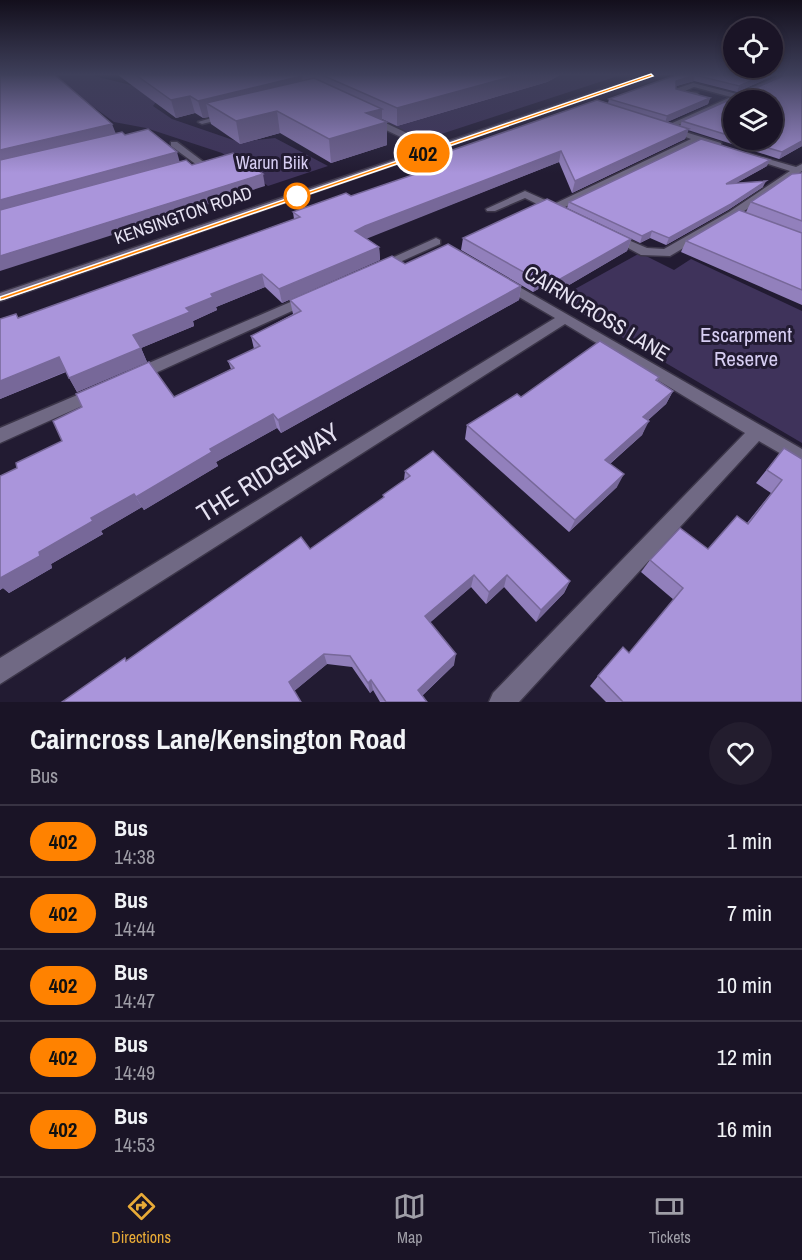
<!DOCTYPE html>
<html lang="en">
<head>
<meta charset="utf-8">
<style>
	:root { --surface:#1a1426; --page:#231d2e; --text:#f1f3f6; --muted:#9f9ea7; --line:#383343; --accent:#e9ab37 }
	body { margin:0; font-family:"Archivo Narrow",sans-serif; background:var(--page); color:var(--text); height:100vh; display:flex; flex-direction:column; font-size:22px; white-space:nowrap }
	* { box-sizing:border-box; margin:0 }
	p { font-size:20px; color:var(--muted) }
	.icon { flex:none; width:33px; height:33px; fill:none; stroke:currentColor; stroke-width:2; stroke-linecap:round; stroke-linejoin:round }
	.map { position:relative; height:702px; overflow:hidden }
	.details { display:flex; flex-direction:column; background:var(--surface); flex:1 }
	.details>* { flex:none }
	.badge { padding:0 12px; border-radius:20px; font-size:21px; line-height:39px }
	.controls { position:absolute; left:723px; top:18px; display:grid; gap:12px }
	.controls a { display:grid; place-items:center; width:60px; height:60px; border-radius:50%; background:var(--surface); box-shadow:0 3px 9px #0003,0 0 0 2px var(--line); font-size:30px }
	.map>.badge { position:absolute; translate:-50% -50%; box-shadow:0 0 0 3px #fff }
	.round { display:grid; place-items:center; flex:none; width:63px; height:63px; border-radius:32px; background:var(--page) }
	.overview { display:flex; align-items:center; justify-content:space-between; height:102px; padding:0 30px }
	h1 { font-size:28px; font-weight:700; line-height:45px }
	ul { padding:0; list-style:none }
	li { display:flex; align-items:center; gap:18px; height:72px; padding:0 30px; border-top:2px solid var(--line) }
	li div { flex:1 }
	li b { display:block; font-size:22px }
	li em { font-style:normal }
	li .badge { min-width:66px; font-weight:700; text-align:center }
	.tabs { display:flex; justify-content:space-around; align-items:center; height:84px; border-top:2px solid var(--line); background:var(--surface); font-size:16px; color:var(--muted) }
	.tabs a { display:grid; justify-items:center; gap:3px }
	.tabs .selected { color:var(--accent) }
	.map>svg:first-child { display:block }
	.green { fill:#3f335b }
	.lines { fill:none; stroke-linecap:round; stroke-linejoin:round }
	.minor-casing { stroke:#3c3649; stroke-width:3 }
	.minor { fill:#706984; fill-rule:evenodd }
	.wall { fill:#9280bc; fill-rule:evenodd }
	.shaded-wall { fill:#776899 }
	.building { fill:#aa95db; stroke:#776899; stroke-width:1.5 }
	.line { fill:#ff8200; stroke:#fff; stroke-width:1.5 }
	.stop-dot { fill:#fff; stroke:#ff8200; stroke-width:3 }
	.labels { text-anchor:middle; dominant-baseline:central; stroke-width:6; stroke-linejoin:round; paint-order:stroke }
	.far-park-label { font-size:18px; fill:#d7cef3; stroke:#221b32 }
	.far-street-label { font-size:18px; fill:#e6e2f2; stroke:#221b32 }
	.street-label { font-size:21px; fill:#e6e2f2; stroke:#221b32 }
	.park-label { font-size:21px; fill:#d7cef3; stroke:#221b32 }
	.near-street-label { font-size:26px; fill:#e6e2f2; stroke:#221b32 }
</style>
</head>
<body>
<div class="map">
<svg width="802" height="702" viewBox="0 0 802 702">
	<rect width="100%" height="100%" fill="#221b32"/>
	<g class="green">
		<path d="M 90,75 L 163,93 L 153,106 L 172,119 L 239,142 L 275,138 L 328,166 L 268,186 L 222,153 L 146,128 L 114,122 L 69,89 L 0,76 Z"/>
		<path d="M 289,75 L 621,75 L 423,140 Z"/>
		<path d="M 640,253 L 674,270 L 691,259 L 802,311 L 802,443 L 557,299 Z"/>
	</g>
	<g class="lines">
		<defs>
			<g id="minor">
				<path d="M 644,75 L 654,75 L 0,301 L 0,293 L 426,149 L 365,120 L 365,116 L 371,116 L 434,146 Z"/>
				<path d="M 781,75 L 790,75 L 672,128 L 721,143 L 721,147 L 699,142 L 561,209 L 561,212 L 553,212 L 525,198 L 495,211 L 487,211 L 486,209 L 525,191 L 554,204 L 691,139 L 661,128 L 731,97 L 694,87 L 685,91 L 698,93 L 695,97 L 675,93 L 675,89 L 693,83 L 737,94 Z"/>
				<path d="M 228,113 L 232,115 L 231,117 L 202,124 L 198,122 Z"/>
				<path d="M 171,142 L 177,142 L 205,163 L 197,165 L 171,146 Z"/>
				<path d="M 747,153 L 796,167 L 802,164 L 802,171 L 737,216 L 670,256 L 641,255 L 606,236 L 612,233 L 647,248 L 664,249 L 729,212 L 790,171 L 747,157 Z"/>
				<path d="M 436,238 L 440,240 L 440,244 L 382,270 L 378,271 L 372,267 Z"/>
				<path d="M 502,277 L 802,449 L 802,466 L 759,441 L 519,702 L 489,702 L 493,693 L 745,433 L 565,324 L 0,684 L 0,658 L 555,318 L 497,284 L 496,281 Z"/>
				<path d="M 309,294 L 314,295 L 316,298 L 314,301 L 140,380 L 128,380 L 126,376 L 128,372 Z"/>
				<path d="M 96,387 L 102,389 L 104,393 L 102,397 L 0,443 L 0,428 Z"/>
			</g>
		</defs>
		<use href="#minor" class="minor-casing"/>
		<use href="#minor" class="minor"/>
	</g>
	<g class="wall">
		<path d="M 118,75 L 560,75 L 547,82 L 397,126 L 382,119 L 387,145 L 331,163 L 280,133 L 240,144 L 211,124 L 209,117 L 203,118 L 195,113 L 176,118 Z"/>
		<path d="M 676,75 L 775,75 L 737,92 L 694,81 L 676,86 L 676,89 L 710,98 L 708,104 L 667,122 L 680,126 L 682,121 L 785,75 L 802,75 L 802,146 L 779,159 L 688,130 L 685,139 L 572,193 L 559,162 L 366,238 L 379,247 L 380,260 L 282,303 L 265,287 L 216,307 L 217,310 L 193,321 L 194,326 L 141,348 L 147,362 L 77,392 L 66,372 L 0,399 L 0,319 L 16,314 L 18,318 L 294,219 L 293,212 L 346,193 L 351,196 L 421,172 L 421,161 L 597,100 L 608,103 L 609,99 ZM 734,100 L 772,100 L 772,140 L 734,140 Z"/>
		<path d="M 767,166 L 736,183 L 763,187 L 728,210 L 666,245 L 650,238 L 640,243 L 567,208 L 569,202 Z"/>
		<path d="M 802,173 L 802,305 L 681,252 L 686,241 L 746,212 L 751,202 Z"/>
		<path d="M 463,238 L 631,239 L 627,251 L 552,295 L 540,288 L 533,292 L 461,250 Z"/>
		<path d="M 405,264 L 521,286 L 519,300 L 281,433 L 277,428 L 216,462 L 218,466 L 144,510 L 142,507 L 101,531 L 103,534 L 51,564 L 52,568 L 9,593 L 3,588 L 0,590 L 0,476 L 17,468 L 62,441 L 82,407 L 174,397 L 231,369 L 228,361 L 254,349 L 251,336 L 293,314 L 290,300 Z"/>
		<path d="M 659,377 L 657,381 L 673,391 L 666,404 L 648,420 L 642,435 L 610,464 L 617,487 L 569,532 L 465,439 L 467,425 L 521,397 Z"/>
		<path d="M 784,448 L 802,702 L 606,702 L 590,686 L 598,676 L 629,653 L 674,600 L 641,572 L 650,560 L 708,549 L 747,523 L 771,493 L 756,483 Z"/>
		<path d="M 405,471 L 570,581 L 564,593 L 536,622 L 504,587 L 486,604 L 471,587 L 430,622 L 454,665 L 422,696 L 427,702 L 380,702 L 373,690 L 370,693 L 352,667 L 327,664 L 294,691 L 127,660 L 310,549 L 383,498 L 383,495 L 404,480 Z"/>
	</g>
	<g class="shaded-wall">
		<path d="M 517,75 L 560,75 L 547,82 L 397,126 L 397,108 Z"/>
		<path d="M 695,75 L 694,81 L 674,87 L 676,81 Z"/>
		<path d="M 764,75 L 775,75 L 737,92 L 739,86 Z"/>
		<path d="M 302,76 L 304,92 L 206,103 L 209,117 L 203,118 L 198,101 Z"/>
		<path d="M 190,96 L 195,113 L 176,118 L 171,100 Z"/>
		<path d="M 710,98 L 708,104 L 665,123 L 667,116 Z"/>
		<path d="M 382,109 L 382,124 L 387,122 L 387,145 L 331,163 L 329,139 L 366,113 Z"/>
		<path d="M 277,111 L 280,133 L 240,144 L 236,121 Z"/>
		<path d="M 112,124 L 116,134 L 0,163 L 0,150 Z"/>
		<path d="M 689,129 L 685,139 L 572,193 L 575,181 Z"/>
		<path d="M 802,141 L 802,146 L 779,159 L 782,152 Z"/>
		<path d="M 561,151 L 559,162 L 366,239 L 355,231 L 365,226 Z"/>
		<path d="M 177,152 L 180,163 L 0,214 L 0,200 Z"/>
		<path d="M 770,160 L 767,166 L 724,190 L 726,184 Z"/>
		<path d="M 263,174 L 265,186 L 0,271 L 0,256 Z"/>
		<path d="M 766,181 L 763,187 L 728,210 L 666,245 L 669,238 Z"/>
		<path d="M 652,231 L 650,238 L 640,243 L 642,236 Z"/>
		<path d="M 631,239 L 627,251 L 552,295 L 555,282 Z"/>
		<path d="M 379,247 L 380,260 L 282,303 L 279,289 Z"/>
		<path d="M 262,274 L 265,287 L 216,307 L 217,310 L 193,321 L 194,326 L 141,348 L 147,362 L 77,392 L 69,378 L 133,335 L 211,294 Z"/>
		<path d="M 543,275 L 540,288 L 533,292 L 536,279 Z"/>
		<path d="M 521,286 L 519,300 L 281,433 L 278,420 Z"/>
		<path d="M 59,357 L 67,371 L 0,399 L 0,381 Z"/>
		<path d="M 673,391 L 666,404 L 636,431 L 643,417 Z"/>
		<path d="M 273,414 L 277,428 L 216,462 L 218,466 L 144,510 L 136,497 L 210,449 Z"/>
		<path d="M 649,421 L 642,435 L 599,473 L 605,460 Z"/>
		<path d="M 624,474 L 617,487 L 569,532 L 575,520 Z"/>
		<path d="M 134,494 L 142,507 L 101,531 L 103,534 L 51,564 L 52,568 L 9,593 L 3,588 L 0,590 L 0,578 L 91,518 Z"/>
		<path d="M 474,575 L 471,587 L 424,628 L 425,616 Z"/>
		<path d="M 507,575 L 504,587 L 486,604 L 489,592 Z"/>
		<path d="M 570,581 L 564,593 L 536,622 L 541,610 Z"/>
		<path d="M 324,654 L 327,664 L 293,692 L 289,682 Z"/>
		<path d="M 456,654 L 454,665 L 417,700 L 418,690 Z"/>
		<path d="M 371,680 L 373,690 L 370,693 L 368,683 Z"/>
	</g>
	<g class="building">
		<path d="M 0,75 L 55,75 L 112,124 L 0,150 Z"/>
		<path d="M 136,75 L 301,75 L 302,76 L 198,101 L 190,96 L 171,100 Z"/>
		<path d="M 322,75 L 517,75 L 397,108 Z"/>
		<path d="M 676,75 L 764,75 L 739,86 L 695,75 L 676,81 L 676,89 L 710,98 L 667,116 L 609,99 Z"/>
		<path d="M 785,75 L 802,75 L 802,141 L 782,152 L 741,140 L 772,140 L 772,100 L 734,100 L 734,137 L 682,121 Z"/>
		<path d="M 314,78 L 382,109 L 366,113 L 387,122 L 329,139 L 277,111 L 236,121 L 206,103 Z"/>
		<path d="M 597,100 L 689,129 L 575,181 L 561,151 L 365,226 L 355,231 L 379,247 L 279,289 L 262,274 L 211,294 L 213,297 L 186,308 L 190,312 L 133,335 L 141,348 L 69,378 L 59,357 L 0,381 L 0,319 L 16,314 L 18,318 L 300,217 L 293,212 L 346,193 L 351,196 L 433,168 L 421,161 Z"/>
		<path d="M 148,129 L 177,152 L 0,200 L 0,160 L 122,132 L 125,135 Z"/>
		<path d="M 701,139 L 770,160 L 726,184 L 766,181 L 731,204 L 669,238 L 652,231 L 642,236 L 569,202 Z"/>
		<path d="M 233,153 L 263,174 L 0,256 L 0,210 L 186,160 L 192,165 Z"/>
		<path d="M 802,173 L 802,221 L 751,202 L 792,174 Z"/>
		<path d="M 547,199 L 631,239 L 555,282 L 543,275 L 536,279 L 463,238 Z"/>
		<path d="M 739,210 L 802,233 L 802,290 L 686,241 Z"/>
		<path d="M 448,244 L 521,286 L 278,420 L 273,414 L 210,449 L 212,452 L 136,497 L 134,494 L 91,518 L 93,521 L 39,552 L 40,556 L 0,578 L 0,476 L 17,468 L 16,463 L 62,441 L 53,421 L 82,407 L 76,394 L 149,362 L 174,397 L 234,368 L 228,361 L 260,346 L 251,336 L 301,311 L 290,300 L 392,256 L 405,264 Z"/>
		<path d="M 600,341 L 659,377 L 656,380 L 673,391 L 643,417 L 649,421 L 605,460 L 624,474 L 575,520 L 467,425 L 517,394 L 521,397 Z"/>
		<path d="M 784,448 L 802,459 L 802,702 L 623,702 L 598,676 L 623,647 L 629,653 L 683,588 L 650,560 L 680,528 L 708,549 L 737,516 L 748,524 L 782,480 L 767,470 Z"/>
		<path d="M 433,451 L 570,581 L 541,610 L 507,575 L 489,592 L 474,575 L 425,616 L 456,654 L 418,690 L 427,702 L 386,702 L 371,680 L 368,683 L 350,656 L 324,654 L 289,682 L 301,702 L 62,702 L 125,658 L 126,661 L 301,537 L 310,549 L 384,497 L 383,495 L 410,476 L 405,471 Z"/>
	</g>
	<linearGradient id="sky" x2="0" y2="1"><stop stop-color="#130f1c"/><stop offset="0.43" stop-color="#3e3f5a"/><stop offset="1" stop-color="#3e3f5a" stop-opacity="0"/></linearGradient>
	<rect width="802" height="173" fill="url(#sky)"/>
	<path class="line" d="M 651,74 L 653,76 L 4,299 L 0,300 L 0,297 Z"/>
	<circle class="stop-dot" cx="297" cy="196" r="12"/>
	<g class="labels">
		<g class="far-park-label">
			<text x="272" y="162">Warun Biik</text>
		</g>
		<g class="far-street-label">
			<text transform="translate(183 215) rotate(-19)">KENSINGTON ROAD</text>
		</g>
		<g class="street-label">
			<text transform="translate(597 313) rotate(31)">CAIRNCROSS LANE</text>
		</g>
		<g class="park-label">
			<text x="746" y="334">Escarpment<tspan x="746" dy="24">Reserve</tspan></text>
		</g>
		<g class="near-street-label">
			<text transform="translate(268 472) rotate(-32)">THE RIDGEWAY</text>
		</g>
	</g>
</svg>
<div class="controls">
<a><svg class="icon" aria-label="locate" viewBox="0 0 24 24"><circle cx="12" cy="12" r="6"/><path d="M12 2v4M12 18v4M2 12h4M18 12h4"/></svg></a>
<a><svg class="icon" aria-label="layers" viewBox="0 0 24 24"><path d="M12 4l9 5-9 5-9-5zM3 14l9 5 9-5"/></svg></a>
</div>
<b class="badge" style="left:423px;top:153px;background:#ff8200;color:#111">402</b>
</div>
<section class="details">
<div class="overview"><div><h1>Cairncross Lane/Kensington Road</h1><p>Bus</p></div><a class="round"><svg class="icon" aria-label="heart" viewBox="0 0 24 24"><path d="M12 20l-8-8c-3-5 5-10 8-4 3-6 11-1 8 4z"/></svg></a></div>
<ul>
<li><span class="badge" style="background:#ff8200;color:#111">402</span><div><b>Bus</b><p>14:38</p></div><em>1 min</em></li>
<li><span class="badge" style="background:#ff8200;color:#111">402</span><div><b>Bus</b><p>14:44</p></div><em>7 min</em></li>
<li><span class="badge" style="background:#ff8200;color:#111">402</span><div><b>Bus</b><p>14:47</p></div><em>10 min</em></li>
<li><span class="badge" style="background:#ff8200;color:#111">402</span><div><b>Bus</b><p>14:49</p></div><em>12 min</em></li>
<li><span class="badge" style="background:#ff8200;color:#111">402</span><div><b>Bus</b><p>14:53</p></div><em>16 min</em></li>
</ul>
</section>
<nav class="tabs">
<a class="selected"><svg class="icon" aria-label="directions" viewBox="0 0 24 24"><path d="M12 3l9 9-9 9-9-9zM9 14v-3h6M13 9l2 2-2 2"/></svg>Directions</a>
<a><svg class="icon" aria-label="map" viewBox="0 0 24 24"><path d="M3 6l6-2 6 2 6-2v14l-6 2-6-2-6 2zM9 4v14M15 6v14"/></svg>Map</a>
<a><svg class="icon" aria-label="tickets" viewBox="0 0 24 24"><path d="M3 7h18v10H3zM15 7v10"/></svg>Tickets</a>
</nav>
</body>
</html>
